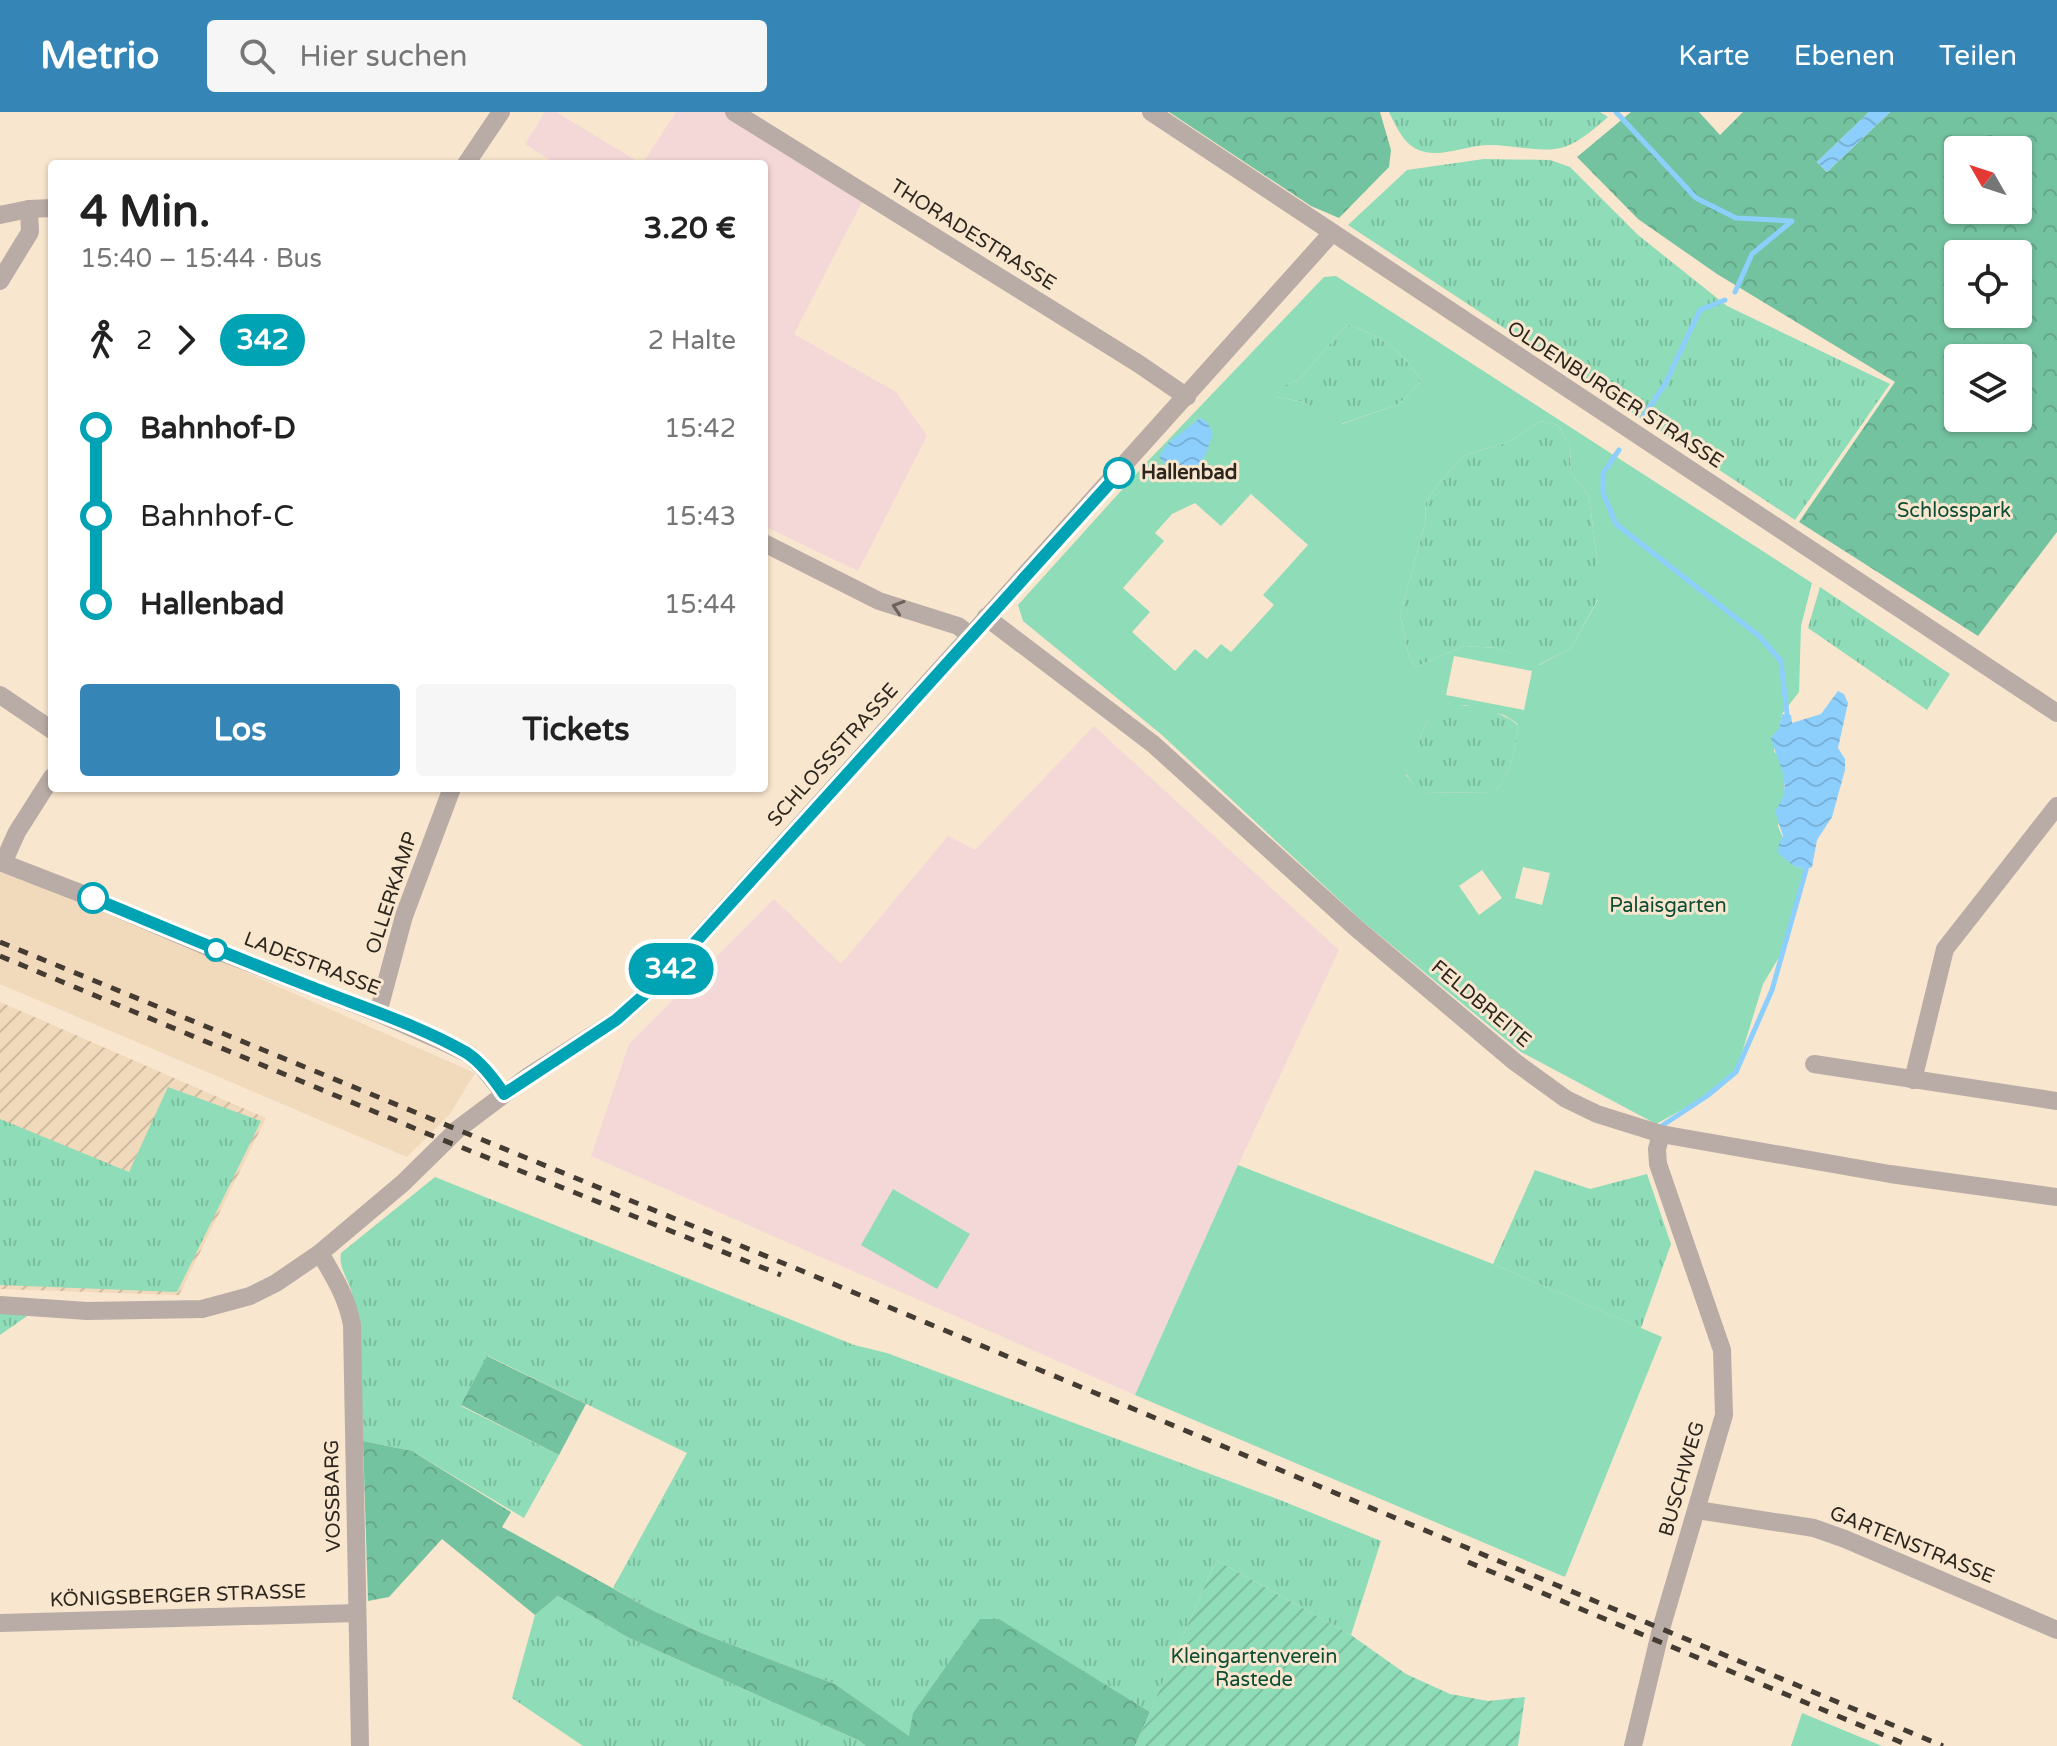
<!DOCTYPE html>
<html lang="de">
<head>
<meta charset="utf-8">
<style>
	:root { --surface:#fff; --page:#f6f6f6; --text:#222; --muted:#767676; --accent:#3586b7 }
	body { margin:0; font-family:"Varela Round",sans-serif; background:var(--page); color:var(--text); height:100vh; display:flex; flex-direction:column; font-size:30px; white-space:nowrap }
	* { box-sizing:border-box; margin:0 }
	p { font-size:26px; color:var(--muted) }
	.icon { flex:none; width:44px; height:44px; fill:none; stroke:currentColor; stroke-width:2; stroke-linecap:round; stroke-linejoin:round }
	.map { position:relative; flex:1; overflow:hidden }
	.details { position:absolute; left:48px; top:48px; width:720px; height:632px; display:flex; flex-direction:column; background:var(--surface); border-radius:8px; box-shadow:0 2px 6px #0004 }
	.details>* { flex:none }
	.badge { padding:0 16px; border-radius:26px; font-size:28px; line-height:52px }
	.needle { width:52px; rotate:309deg }
	.buttons { position:absolute; left:1944px; top:24px; display:grid; gap:16px }
	.buttons a { display:grid; place-items:center; width:88px; height:88px; border-radius:8px; background:var(--surface); box-shadow:0 2px 6px #0004; font-size:40px }
	.map>.badge { position:absolute; translate:-50% -50%; box-shadow:0 0 0 4px #fff }
	.legs { display:flex; align-items:center; gap:12px; height:88px; padding:0 32px; font-size:26px }
	.legs p { margin-inline-start:auto }
	.summary { display:flex; align-items:center; justify-content:space-between; height:136px; padding:0 32px }
	h1 { font-size:44px; font-weight:700; line-height:60px }
	.cta { display:flex; gap:16px; margin-top:auto; padding:16px 32px }
	.cta a { flex:1; height:92px; border-radius:8px; background:var(--accent); color:#fff; font-size:32px; font-weight:700; line-height:92px; text-align:center }
	.cta a+a { background:var(--page); color:var(--text) }
	ul { padding:0 32px; list-style:none }
	li { display:flex; align-items:center; gap:28px; height:88px; font-size:30px }
	li i { display:grid; place-items:center; width:12px; height:100%; margin:0 10px; background:currentColor }
	li i::after { content:''; width:20px; height:20px; margin:-10px; border:6px solid; border-radius:50%; background:var(--surface) }
	li p { margin-inline-start:auto }
	li:first-child i { background:linear-gradient(#0000 50%,currentColor 0) }
	li:last-child i { background:linear-gradient(currentColor 50%,#0000 0) }
	header { display:flex; align-items:center; gap:48px; box-sizing:border-box; height:112px; padding:0 40px; background:var(--accent); color:#fff }
	header strong { font-size:38px }
	nav { display:flex; gap:44px; margin-inline-start:auto; font-size:28px }
	.search { width:560px; height:72px; background:var(--page); display:flex; align-items:center; gap:20px; box-sizing:border-box; padding:0 28px; border-radius:8px; color:var(--muted); font-size:30px }
	.map>svg:first-child { display:block }
	.industrial { fill:url(#industrial-furrows) }
	.education { fill:#f3d8d7 }
	.built { fill:#f1d9bb }
	.grass { fill:url(#grass-tufts) }
	.forest { fill:url(#forest-crowns); fill-rule:evenodd }
	.park { fill:#8edcb8; fill-rule:evenodd }
	.garden { fill:url(#garden-furrows) }
	.water { fill:url(#water-waves) }
	.lines { fill:none; stroke-linecap:round; stroke-linejoin:round }
	.stream { stroke:#8ccffd; stroke-width:5 }
	.minor { stroke:#b9aca6; stroke-width:18 }
	.rail { stroke:#443c32; stroke-width:5; stroke-dasharray:10 10; stroke-linecap:butt }
	.oneway { stroke:#6c625b }
	.line-1-casing { stroke:#fff; stroke-width:18 }
	.line-1 { stroke:#00a3b4; stroke-width:12 }
	.stop-1-dot { fill:#fff; stroke:#00a3b4; stroke-width:4 }
	.labels { text-anchor:middle; dominant-baseline:central; stroke-width:6; stroke-linejoin:round; paint-order:stroke }
	.street-label { font-size:20px; fill:#2d261e; stroke:#f9e6ce }
	.stop-label { font-size:20px; font-weight:bold; fill:#2d261e; stroke:#f9e6ce; text-anchor:start }
	.park-label { font-size:20px; fill:#0c4d36; stroke:#f9e6ce }
</style>
</head>
<body>
<header>
<strong>Metrio</strong>
<div class="search"><svg class="icon" aria-label="search" viewBox="0 0 24 24"><circle cx="10" cy="10" r="6"/><path d="M15 15l6 6"/></svg>Hier suchen</div>
<nav><a>Karte</a><a>Ebenen</a><a>Teilen</a></nav>
</header>
<div class="map">
<svg width="2057" height="1634" viewBox="0 0 2057 1634">
	<defs>
		<pattern id="industrial-furrows" width="10" height="10" patternUnits="userSpaceOnUse" patternTransform="scale(2)"><rect width="10" height="10" fill="#f1d9bb"/><path d="M-1 1l2-2M0 10L10 0M9 11l2-2" fill="none" stroke="#cfbaa0"/></pattern>
		<pattern id="grass-tufts" width="24" height="20" patternUnits="userSpaceOnUse" patternTransform="scale(2)"><rect width="24" height="20" fill="#8edcb8"/><path d="M3 7l-1-3M5 7V3M7 7l1-3M15 17l-1-3M17 17v-4M19 17l1-3" fill="none" stroke="#7bbd9e"/></pattern>
		<pattern id="forest-crowns" width="20" height="18" patternUnits="userSpaceOnUse" patternTransform="scale(2)"><rect width="20" height="18" fill="#74c3a0"/><path d="M2 6a3 3 0 1 1 6 0M12 15a3 3 0 1 1 6 0" fill="none" stroke="#65a789"/></pattern>
		<pattern id="garden-furrows" width="10" height="10" patternUnits="userSpaceOnUse" patternTransform="scale(2)"><rect width="10" height="10" fill="#8edcb8"/><path d="M-1 1l2-2M0 10L10 0M9 11l2-2" fill="none" stroke="#7bbd9e"/></pattern>
		<pattern id="water-waves" width="16" height="10" patternUnits="userSpaceOnUse" patternTransform="scale(2)"><rect width="16" height="10" fill="#8ccffd"/><path d="M0 5q4-4 8 0t8 0" fill="none" stroke="#79b2d8"/></pattern>
	</defs>
	<rect width="100%" height="100%" fill="#f9e6ce"/>
	<path class="industrial" d="M 0,890 L 266,1006 L 179,1183 L 0,1177 Z"/>
	<g class="education">
		<path d="M 545,0 L 556,0 L 642,52 L 676,0 L 727,0 L 863,88 L 794,222 L 896,280 L 927,324 L 858,459 L 764,414 L 764,52 L 556,52 L 525,32 Z"/>
		<path d="M 1094,614 L 1339,838 L 1238,1053 L 1135,1283 L 591,1044 L 629,932 L 774,787 L 841,852 L 948,724 L 975,738 Z"/>
	</g>
	<path class="built" d="M 0,760 L 120,805 L 475,961 L 450,1002 L 407,1045 L 0,872 Z"/>
	<g class="grass">
		<path d="M 1389,0 L 1600,0 L 1608,5 C 1595,16 1582,28 1567,34 C 1543,43 1512,32 1487,33 C 1467,34 1444,44 1425,40 C 1405,36 1397,16 1389,0 Z"/>
		<path d="M 1484,47 L 1550,48 L 1570,55 L 1638,123 L 1727,194 L 1890,272 L 1795,408 L 1348,113 L 1407,58 Z"/>
		<path d="M 1347,212 C 1383,226 1401,236 1421,269 L 1399,292 L 1341,312 L 1303,290 L 1277,285 L 1270,277 L 1298,269 Z"/>
		<path d="M 1540,309 L 1558,313 L 1570,333 L 1571,361 L 1589,384 L 1598,455 L 1598,487 L 1571,536 L 1538,553 L 1498,536 L 1464,534 L 1416,555 L 1409,545 L 1400,503 L 1425,412 L 1426,390 L 1439,371 L 1465,343 L 1509,330 Z"/>
		<path d="M 1820,475 L 1950,562 L 1927,598 L 1808,516 Z"/>
		<path d="M 1442,593 C 1469,592 1495,596 1518,613 C 1515,640 1512,659 1494,681 L 1420,680 L 1406,662 L 1426,611 Z"/>
		<path d="M 168,975 L 261,1009 L 177,1180 L 0,1173 L 0,1007 L 129,1060 Z"/>
		<path d="M 1535,1058 L 1590,1077 L 1647,1062 L 1671,1132 L 1641,1216 L 1493,1152 Z"/>
		<path d="M 435,1065 L 854,1233 L 887,1241 L 1280,1388 L 1381,1429 L 1351,1523 L 1216,1448 L 1150,1600 L 999,1508 L 910,1625 L 835,1572 L 704,1522 L 652,1498 L 613,1476 L 687,1341 L 488,1244 L 461,1294 L 559,1343 L 524,1406 L 412,1339 L 363,1329 C 361,1280 363,1230 352,1182 C 349,1167 338,1156 341,1141 Z"/>
		<path d="M 0,1198 L 33,1200 L 0,1223 Z"/>
		<path d="M 558,1484 L 627,1525 L 858,1628 L 866,1634 L 583,1634 L 512,1586 L 535,1503 Z"/>
	</g>
	<g class="forest">
		<path d="M 1169,0 L 1380,0 L 1391,38 L 1389,55 L 1339,106 L 1311,94 Z"/>
		<path d="M 1631,0 L 1699,0 L 1720,23 L 1743,0 L 1869,0 L 1817,50 L 1827,60 L 1890,0 L 2057,0 L 2057,420 L 1978,524 L 1799,410 L 1895,270 L 1717,162 L 1638,107 L 1577,45 ZM 1958,38 L 2018,38 L 2018,98 L 1958,98 ZM 1958,142 L 2018,142 L 2018,202 L 1958,202 ZM 1958,246 L 2018,246 L 2018,306 L 1958,306 Z"/>
		<path d="M 487,1244 L 586,1292 L 559,1343 L 461,1293 Z"/>
		<path d="M 363,1329 L 412,1339 L 511,1400 L 502,1415 L 652,1498 L 704,1522 L 835,1572 L 909,1624 L 913,1601 L 980,1507 L 999,1507 L 1150,1600 L 1135,1634 L 866,1634 L 858,1628 L 627,1525 L 558,1484 L 535,1503 L 442,1427 L 389,1485 L 368,1489 Z"/>
	</g>
	<g class="park">
		<path d="M 1336,164 L 1812,471 L 1801,514 L 1799,580 L 1782,602 L 1774,639 L 1781,649 L 1784,665 L 1784,688 L 1778,714 L 1794,754 L 1806,758 L 1788,830 L 1763,872 L 1736,960 L 1707,984 L 1656,1012 L 1521,940 L 1361,808 L 1162,623 L 1023,509 L 1018,493 L 1147,350 L 1324,165 ZM 1347,212 C 1383,226 1401,236 1421,269 L 1399,292 L 1342,312 L 1303,290 L 1277,285 L 1271,277 L 1298,269 ZM 1540,309 L 1558,313 L 1570,333 L 1571,361 L 1589,384 L 1598,455 L 1598,488 L 1571,536 L 1539,553 L 1498,536 L 1464,534 L 1416,555 L 1409,545 L 1400,503 L 1425,412 L 1426,390 L 1439,371 L 1465,343 L 1509,330 ZM 1251,382 L 1308,433 L 1263,483 L 1274,493 L 1231,540 L 1221,532 L 1207,547 L 1195,537 L 1175,559 L 1132,520 L 1150,500 L 1123,476 L 1164,429 L 1155,421 L 1172,402 L 1195,391 L 1221,414 ZM 1454,544 L 1532,559 L 1524,598 L 1446,583 ZM 1466,593 L 1504,603 L 1518,612 C 1515,640 1512,659 1494,681 L 1421,680 L 1406,663 L 1426,611 L 1442,594 ZM 1523,755 L 1550,761 L 1542,793 L 1515,786 ZM 1482,758 L 1502,786 L 1479,803 L 1459,774 Z"/>
		<path d="M 1238,1053 L 1493,1152 L 1662,1225 L 1565,1465 L 1135,1283 Z"/>
		<path d="M 893,1077 L 970,1122 L 937,1177 L 861,1133 Z"/>
		<path d="M 1802,1601 L 1882,1634 L 1791,1634 Z"/>
	</g>
	<path class="garden" d="M 1216,1448 L 1351,1523 L 1406,1562 L 1450,1582 L 1488,1589 L 1525,1585 L 1518,1634 L 1135,1634 Z"/>
	<g class="water">
		<path d="M 1869,0 L 1890,0 L 1827,60 L 1817,50 Z"/>
		<path d="M 1200,306 L 1207,310 L 1213,321 L 1205,344 L 1190,365 L 1170,358 L 1159,345 L 1168,331 Z"/>
		<path d="M 1838,579 L 1844,582 L 1848,591 L 1838,636 L 1845,647 L 1845,658 L 1832,705 L 1817,728 L 1812,755 L 1806,758 L 1794,754 L 1778,741 L 1779,732 L 1783,724 L 1775,699 C 1795,674 1778,652 1771,626 L 1779,616 L 1782,602 L 1791,603 L 1792,611 L 1821,602 Z"/>
	</g>
	<g class="lines">
		<g class="stream">
			<path d="M 1616,0 L 1696,86 L 1736,106 L 1792,109 L 1752,142 L 1735,180"/>
			<path d="M 1643,305 L 1665,272 L 1700,198 L 1725,188"/>
			<path d="M 1619,338 L 1603,361 L 1603,381 L 1616,412 L 1759,524 L 1781,549 L 1787,602"/>
			<path d="M 1660,1015 L 1707,984 L 1736,960 L 1772,878 L 1806,758"/>
		</g>
		<g class="minor">
			<path d="M 734,0 L 1139,252 L 1187,285"/>
			<path d="M 1151,0 L 2057,601"/>
			<path d="M 466,52 L 501,0"/>
			<path d="M 0,103 L 29,97 L 52,96"/>
			<path d="M 0,169 L 30,120 L 29,97"/>
			<path d="M 764,431 L 879,489 L 958,514 L 970,523"/>
			<path d="M 986,505 L 1153,632 L 1355,815 L 1515,950 L 1566,987 L 1597,1002 L 1661,1022 L 1890,1062 L 2057,1085"/>
			<path d="M 0,583 L 52,618"/>
			<path d="M 0,750 L 93,786 L 208,835 L 378,901 L 448,932 L 469,942 L 481,953 L 504,982"/>
			<path d="M 3,751 L 17,720 L 52,665"/>
			<path d="M 378,901 L 404,804 L 452,676"/>
			<path d="M 1814,952 L 2057,989"/>
			<path d="M 1913,968 L 1945,837 L 2057,694"/>
			<path d="M 320,1141 C 334,1165 347,1185 352,1213 L 360,1634"/>
			<path d="M 0,1193 L 87,1199 L 202,1197 L 250,1184 L 276,1171 L 320,1141 L 403,1071 L 458,1017 L 530,963 L 616,908 L 663,866 L 1331,122"/>
			<path d="M 1697,1398 L 1814,1416 L 1845,1427 L 2057,1518"/>
			<path d="M 0,1511 L 357,1501"/>
			<path d="M 1633,1634 L 1661,1517 L 1724,1303 L 1722,1238 L 1658,1052 L 1657,1037 L 1661,1022"/>
		</g>
		<g class="rail">
			<path d="M 0,830 L 795,1156 L 1943,1634"/>
			<path d="M 0,844 L 433,1024 L 781,1163"/>
			<path d="M 1468,1450 L 1910,1634"/>
		</g>
	</g>
	<defs><path id="oneway-chevron" d="M-2-3.5L2.5 0L-2 3.5" fill="none" stroke-width="1.6" stroke-linecap="round" stroke-linejoin="round" transform="scale(2)"/></defs>
	<use class="oneway" href="#oneway-chevron" transform="translate(898 495) rotate(-162)"/>
	<g class="lines">
		<defs>
			<path id="line-1" d="M 93,786 C 165,816 236,846 309,874 C 359,894 421,914 467,941 C 482,951 494,967 504,982 L 616,908 L 663,866 L 1119,361"/>
		</defs>
		<use href="#line-1" class="line-1-casing"/>
		<use href="#line-1" class="line-1"/>
	</g>
	<g class="stop-1-dot">
		<circle cx="1119" cy="361" r="14"/>
		<circle cx="93" cy="786" r="14"/>
		<circle cx="216" cy="838" r="10"/>
	</g>
	<g class="labels">
		<g class="street-label">
			<text transform="translate(973 123) rotate(32)">THORADESTRASSE</text>
			<text transform="translate(1615 283) rotate(33)">OLDENBURGER STRASSE</text>
			<text transform="translate(833 643) rotate(-48)">SCHLOSSSTRASSE</text>
			<text transform="translate(392 781) rotate(-72)">OLLERKAMP</text>
			<text transform="translate(312 852) rotate(21)">LADESTRASSE</text>
			<text transform="translate(1481 892) rotate(40)">FELDBREITE</text>
			<text transform="translate(1682 1367) rotate(-74)">BUSCHWEG</text>
			<text transform="translate(333 1384) rotate(-91)">VOSSBARG</text>
			<text transform="translate(1912 1433) rotate(22)">GARTENSTRASSE</text>
			<text transform="translate(178 1484) rotate(-2)">KÖNIGSBERGER STRASSE</text>
		</g>
		<g class="stop-label">
			<text x="1141" y="361">Hallenbad</text>
		</g>
		<g class="park-label">
			<text x="1954" y="399">Schlosspark</text>
			<text x="1668" y="794">Palaisgarten</text>
			<text x="1254" y="1545">Kleingartenverein<tspan x="1254" dy="23">Rastede</tspan></text>
		</g>
	</g>
</svg>
<div class="buttons">
<a><svg class="needle" viewBox="-14 -14 28 28"><path d="M0-13l5 13h-10z" fill="#e53935"/><path d="M0 13l5-13h-10z" fill="#767676"/></svg></a>
<a><svg class="icon" aria-label="locate" viewBox="0 0 24 24"><circle cx="12" cy="12" r="6"/><path d="M12 2v4M12 18v4M2 12h4M18 12h4"/></svg></a>
<a><svg class="icon" aria-label="layers" viewBox="0 0 24 24"><path d="M12 4l9 5-9 5-9-5zM3 14l9 5 9-5"/></svg></a>
</div>
<b class="badge" style="left:671px;top:857px;background:#00a3b4;color:#fff">342</b>
<section class="details">
<div class="summary"><div><h1>4 Min.</h1><p>15:40 – 15:44 · Bus</p></div><b>3.20 €</b></div>
<div class="legs"><svg class="icon" aria-label="walk" viewBox="0 0 24 24"><circle cx="13" cy="4" r="2"/><path d="M13 8l-2 6 4 7M11 14l-3 7M7 12l3-4h3l4 4"/></svg>2<svg class="icon" aria-label="forward" viewBox="0 0 24 24"><path d="M9 5l7 7-7 7"/></svg><b class="badge" style="background:#00a3b4;color:#fff">342</b><p>2 Halte</p></div>
<ul>
<li><i style="color:#00a3b4"></i><b>Bahnhof-D</b><p>15:42</p></li>
<li><i style="color:#00a3b4"></i><span>Bahnhof-C</span><p>15:43</p></li>
<li><i style="color:#00a3b4"></i><b>Hallenbad</b><p>15:44</p></li>
</ul>
<div class="cta"><a>Los</a><a>Tickets</a></div>
</section>
</div>
</body>
</html>
